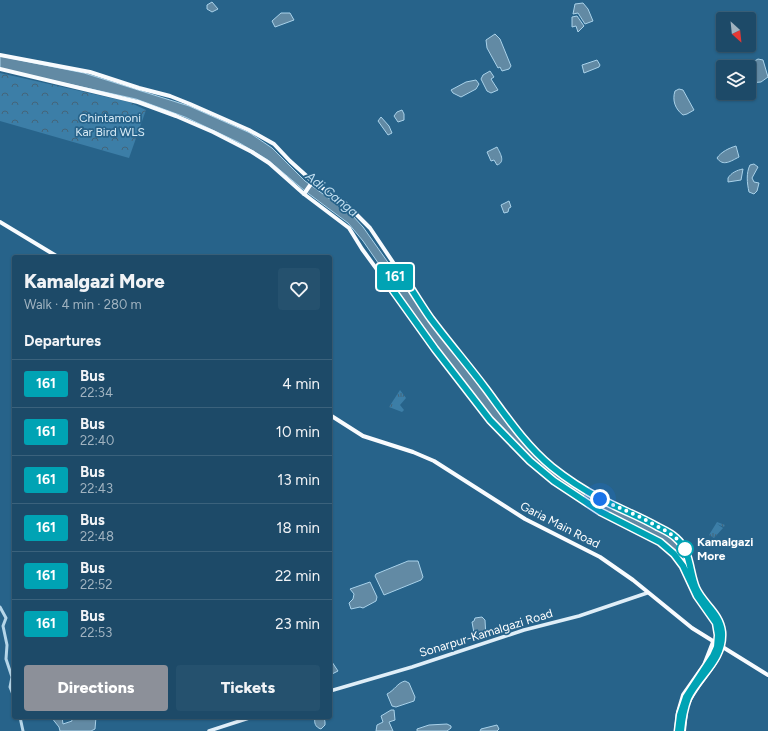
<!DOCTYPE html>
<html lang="en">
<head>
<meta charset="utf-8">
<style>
	:root { --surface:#1d4a68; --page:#25516e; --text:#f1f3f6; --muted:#a0b3c0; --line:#3b627c; --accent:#8c9099 }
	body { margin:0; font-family:Figtree,sans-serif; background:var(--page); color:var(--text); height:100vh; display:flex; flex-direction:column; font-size:15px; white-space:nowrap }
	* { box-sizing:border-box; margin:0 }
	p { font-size:13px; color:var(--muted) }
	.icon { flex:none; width:22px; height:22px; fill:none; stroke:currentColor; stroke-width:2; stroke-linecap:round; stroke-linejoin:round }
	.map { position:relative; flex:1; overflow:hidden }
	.sheet { position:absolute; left:12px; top:255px; width:320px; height:464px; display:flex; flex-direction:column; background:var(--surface); border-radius:4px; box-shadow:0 1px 3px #0004,0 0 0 1px var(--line) }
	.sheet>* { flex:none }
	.badge { padding:0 8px; border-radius:3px; font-size:14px; line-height:26px }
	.needle { width:26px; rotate:153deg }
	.buttons { position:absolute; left:716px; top:12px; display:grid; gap:8px }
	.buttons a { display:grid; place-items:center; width:40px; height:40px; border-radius:4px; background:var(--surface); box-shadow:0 1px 3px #0004,0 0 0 1px var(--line); font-size:20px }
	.you { position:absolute; width:20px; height:20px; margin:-10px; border:3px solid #fff; border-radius:50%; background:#1a73e8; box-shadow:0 0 0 6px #1a73e833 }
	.map>.badge { position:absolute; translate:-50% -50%; box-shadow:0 0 0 2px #fff }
	h2 { padding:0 12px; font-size:15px; line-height:36px }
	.round { display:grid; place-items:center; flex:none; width:42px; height:42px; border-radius:4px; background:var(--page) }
	.headline { display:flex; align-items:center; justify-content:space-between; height:68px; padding:0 12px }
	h1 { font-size:19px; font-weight:800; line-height:30px }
	.cta { display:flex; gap:8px; margin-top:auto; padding:8px 12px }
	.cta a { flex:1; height:46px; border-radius:4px; background:var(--accent); color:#fff; font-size:16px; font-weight:800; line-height:46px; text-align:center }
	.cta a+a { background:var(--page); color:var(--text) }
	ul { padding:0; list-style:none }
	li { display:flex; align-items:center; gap:12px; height:48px; padding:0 12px; border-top:1px solid var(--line) }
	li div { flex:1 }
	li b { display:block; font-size:15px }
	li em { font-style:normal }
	li .badge { min-width:44px; font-weight:700; text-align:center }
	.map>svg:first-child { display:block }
	.grass { fill:url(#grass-tufts) }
	.forest { fill:url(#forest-crowns) }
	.water { fill:#628aa4; stroke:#a9d2ea }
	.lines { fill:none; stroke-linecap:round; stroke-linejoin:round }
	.tertiary { stroke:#b5d6e9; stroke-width:3 }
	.secondary { stroke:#dfeef8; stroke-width:3.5 }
	.primary { stroke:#f8fbfe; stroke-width:4 }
	.primary-bridge { stroke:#f8fbfe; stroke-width:4 }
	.line-casing { stroke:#fff; stroke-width:9 }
	.line { stroke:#00a3b4; stroke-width:6 }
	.walk { stroke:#fff; stroke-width:4; stroke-dasharray:0 7.2 }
	.stop-dot { fill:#fff; stroke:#00a3b4; stroke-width:2 }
	.labels { text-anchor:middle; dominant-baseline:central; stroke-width:3.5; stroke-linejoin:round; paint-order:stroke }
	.park-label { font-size:12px; fill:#d9ecf7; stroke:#27638a }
	.street-label { font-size:12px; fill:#fff; stroke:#27638a }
	.stop-label { font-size:12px; font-weight:bold; fill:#fff; stroke:#27638a; text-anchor:start }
	.water-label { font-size:13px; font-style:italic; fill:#c1dff1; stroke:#27638a }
</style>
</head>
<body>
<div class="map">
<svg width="768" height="731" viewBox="0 0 768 731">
	<defs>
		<pattern id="grass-tufts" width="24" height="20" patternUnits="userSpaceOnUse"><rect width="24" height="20" fill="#3c7ea7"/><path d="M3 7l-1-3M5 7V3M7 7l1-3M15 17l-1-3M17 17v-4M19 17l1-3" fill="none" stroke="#44657a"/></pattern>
		<pattern id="forest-crowns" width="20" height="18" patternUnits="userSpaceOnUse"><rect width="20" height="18" fill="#3c7ea7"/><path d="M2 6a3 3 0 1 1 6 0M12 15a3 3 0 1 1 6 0" fill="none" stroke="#44657a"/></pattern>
	</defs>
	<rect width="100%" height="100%" fill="#27638a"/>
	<g class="grass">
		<path d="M 400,390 L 406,398 L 400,405 L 404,410 L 402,412 L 389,407 Z"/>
		<path d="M 717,522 L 725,525 L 724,527 L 717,524 L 723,528 L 714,538 L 709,535 Z"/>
	</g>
	<path class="forest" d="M 0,73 L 129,102 L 146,110 L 129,158 L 0,121 Z"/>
	<g class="water">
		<path d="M 212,2 L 218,9 L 212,12 L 207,9 L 207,5 Z"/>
		<path d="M 583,3 L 588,9 L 593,21 L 585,24 L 578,13 L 573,14 L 575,4 Z"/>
		<path d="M 281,13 L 290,13 L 294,20 L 275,27 L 272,21 Z"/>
		<path d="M 577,16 L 584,26 L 578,32 L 576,26 L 572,27 L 572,17 Z"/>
		<path d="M 495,34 L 500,39 L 511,66 L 509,69 L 502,71 L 500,67 L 498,68 L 487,48 L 486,40 Z"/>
		<path d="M 0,56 L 84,73 L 189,106 L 250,133 L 272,148 L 305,181 L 352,215 L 363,227 L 428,319 L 521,437 L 545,463 L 561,476 L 599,500 L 670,537 L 683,550 L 677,555 L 562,484 L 537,466 L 509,439 L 439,351 L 363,241 L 348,223 L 305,191 L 268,160 L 238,142 L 185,117 L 136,99 L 0,69 Z"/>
		<path d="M 758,59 L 763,60 L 768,77 L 761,82 L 749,83 L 749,73 L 753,72 L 751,63 Z"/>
		<path d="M 597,60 L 600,65 L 599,67 L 584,73 L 582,65 Z"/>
		<path d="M 490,71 L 494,77 L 491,79 L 498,90 L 491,93 L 487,91 L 481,79 L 483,75 Z"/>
		<path d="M 476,80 L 479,84 L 476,89 L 461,97 L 453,93 L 451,90 L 466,82 Z"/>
		<path d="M 679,89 L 683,90 L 694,110 L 687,114 L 683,115 C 675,109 672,100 675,91 Z"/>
		<path d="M 402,110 L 404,114 L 404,120 L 398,122 L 394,116 L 397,112 Z"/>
		<path d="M 381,117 L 389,126 L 392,133 L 388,135 L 378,121 Z"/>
		<path d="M 736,146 L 739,157 C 731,161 723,167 717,158 C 721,152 729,148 736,146 Z"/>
		<path d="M 497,147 C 500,153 506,162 497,165 L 494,160 L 491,161 L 487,152 Z"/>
		<path d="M 754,164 L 758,167 L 752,178 L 754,182 L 759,183 L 757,191 L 754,194 L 749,192 C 747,183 746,173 750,165 Z"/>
		<path d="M 743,169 L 741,180 L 728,182 L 728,178 C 731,173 737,170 743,169 Z"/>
		<path d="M 509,201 L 511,207 L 509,208 L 508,212 L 504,213 L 501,205 Z"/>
		<path d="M 408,561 L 418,561 L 423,577 L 421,580 L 384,595 L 375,576 L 376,574 Z"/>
		<path d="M 370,582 L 377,597 L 376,601 L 363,608 L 360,607 L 351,609 L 349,603 L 353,599 L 354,594 L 350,589 Z"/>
		<path d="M 482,617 L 485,620 L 486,638 L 480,639 L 474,633 L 472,622 L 474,621 L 475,618 Z"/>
		<path d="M 332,662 L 338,671 L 330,675 L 330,663 Z"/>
		<path d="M 405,681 L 409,683 L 415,697 L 414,701 L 396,707 L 392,706 L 387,694 C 395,690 397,683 405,681 Z"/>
		<path d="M 391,710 L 394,710 L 395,720 L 389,722 L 393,731 L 376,731 L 377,725 L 383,722 L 381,716 Z"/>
		<path d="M 51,717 L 62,717 L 63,724 L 72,721 L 71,717 L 96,717 L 95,729 L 91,731 L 60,731 L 59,727 Z"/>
		<path d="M 315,717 L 324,717 L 325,722 L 325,725 L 321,729 C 315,727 314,723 315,717 Z"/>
		<path d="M 447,724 L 451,726 L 451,728 L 447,731 L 417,731 L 417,729 L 429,725 Z"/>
		<path d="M 497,725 L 499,729 L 497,731 L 480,731 L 481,729 Z"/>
	</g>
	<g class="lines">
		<g class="tertiary">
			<path d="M 0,607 L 6,618 L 3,626 L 7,645 L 6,659 L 12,677 L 10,687 L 14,697"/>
			<path d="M 20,717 L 23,731"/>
		</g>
		<g class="secondary">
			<path d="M 330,691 L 412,667 L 524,630 L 579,616 L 647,593"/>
			<path d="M 209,731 L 252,717"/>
		</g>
		<g class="primary">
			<path d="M 0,55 L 90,72 L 139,88 L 170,96 L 190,104 L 249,130 L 274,144 L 290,161 L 311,180 L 346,204 L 370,228 L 433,322 L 521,434"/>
			<path d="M 0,69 L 138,102 L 176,116 L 213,132 L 252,152 L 269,163 L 304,194 L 349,228 L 362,249 L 435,349 L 490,420 L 509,440"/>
			<path d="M 304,194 L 313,181"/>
			<path d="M 0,222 L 58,257"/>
			<path d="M 387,282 L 401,274"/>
			<path d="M 330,415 L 363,436 L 413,452 L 434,461 L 525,519 L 600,557 L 633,580 L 692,628 L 768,675"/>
			<path d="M 688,704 C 697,683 716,669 723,646"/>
			<path d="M 676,731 L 678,712 L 683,695 L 704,665 L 713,642"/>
			<path d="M 684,731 L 686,712"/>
		</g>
		<g class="primary-bridge">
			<path d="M 521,434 C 542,461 570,483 601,499 C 609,504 619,507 628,511 C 639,516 648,521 658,527 C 666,531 674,535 680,542 C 692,556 689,576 698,590 C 707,608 724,619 721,641 C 719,661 703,674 693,690 C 685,703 683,717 681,731"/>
			<path d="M 509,440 C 518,450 527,459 537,468 C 556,484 580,500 601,512 C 625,526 652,534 672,552 C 686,564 688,582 697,597 C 703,606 712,613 717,624 C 719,628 718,634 718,639 C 717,662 696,676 686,696 C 681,707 679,719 678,731"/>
		</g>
	</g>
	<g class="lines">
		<defs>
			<path id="line" d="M 678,731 L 680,715 L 686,697 L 713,656 L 717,647 L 718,635 L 716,623 L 697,596 L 683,566 L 674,554 L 660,542 L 601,512 L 554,481 L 530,461 L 490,420 L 435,349 L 387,282 L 401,274 C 412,289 421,305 431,319 C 449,343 468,365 486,389 C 506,416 526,446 552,467 C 567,479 584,490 601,499 C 619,509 639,516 658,527 C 664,530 671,533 676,538 C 691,551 689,571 696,588 C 703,604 720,613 722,632 C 724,660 699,675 688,698 C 684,709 682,720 681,731"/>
		</defs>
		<use href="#line" class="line-casing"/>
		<use href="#line" class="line"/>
		<path class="walk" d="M 600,499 L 640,517 L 668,532 L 676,538 L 685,549"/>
	</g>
	<circle class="stop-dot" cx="685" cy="549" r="8"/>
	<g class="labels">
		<g class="park-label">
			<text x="110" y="118">Chintamoni<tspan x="110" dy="14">Kar Bird WLS</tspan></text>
		</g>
		<g class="street-label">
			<text transform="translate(560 525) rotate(27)">Garia Main Road</text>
			<text transform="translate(486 633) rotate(-17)">Sonarpur-Kamalgazi Road</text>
		</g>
		<g class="stop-label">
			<text x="697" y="542">Kamalgazi<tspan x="697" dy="14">More</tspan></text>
		</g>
		<g class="water-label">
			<text transform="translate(332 194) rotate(39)">Adi Ganga</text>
		</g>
	</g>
</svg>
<div class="buttons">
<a><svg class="needle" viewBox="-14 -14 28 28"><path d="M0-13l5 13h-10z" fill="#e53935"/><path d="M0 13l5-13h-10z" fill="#a0b3c0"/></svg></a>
<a><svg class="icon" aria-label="layers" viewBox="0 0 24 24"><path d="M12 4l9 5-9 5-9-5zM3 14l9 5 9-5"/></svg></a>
</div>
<div class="you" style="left:600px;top:499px"></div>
<b class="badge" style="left:395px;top:277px;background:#00a3b4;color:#fff">161</b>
<section class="sheet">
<div class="headline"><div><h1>Kamalgazi More</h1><p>Walk · 4 min · 280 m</p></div><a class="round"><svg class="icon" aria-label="heart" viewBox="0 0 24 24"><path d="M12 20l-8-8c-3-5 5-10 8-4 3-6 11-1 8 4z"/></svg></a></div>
<h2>Departures</h2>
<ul>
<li><span class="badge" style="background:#00a3b4;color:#fff">161</span><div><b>Bus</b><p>22:34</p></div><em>4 min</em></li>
<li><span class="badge" style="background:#00a3b4;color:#fff">161</span><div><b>Bus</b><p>22:40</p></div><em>10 min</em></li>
<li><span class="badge" style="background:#00a3b4;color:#fff">161</span><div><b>Bus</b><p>22:43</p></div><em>13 min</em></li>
<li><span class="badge" style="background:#00a3b4;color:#fff">161</span><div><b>Bus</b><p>22:48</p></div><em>18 min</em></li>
<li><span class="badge" style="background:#00a3b4;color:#fff">161</span><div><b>Bus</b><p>22:52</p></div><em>22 min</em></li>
<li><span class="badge" style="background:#00a3b4;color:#fff">161</span><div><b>Bus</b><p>22:53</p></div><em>23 min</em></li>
</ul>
<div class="cta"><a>Directions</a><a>Tickets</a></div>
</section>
</div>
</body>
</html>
